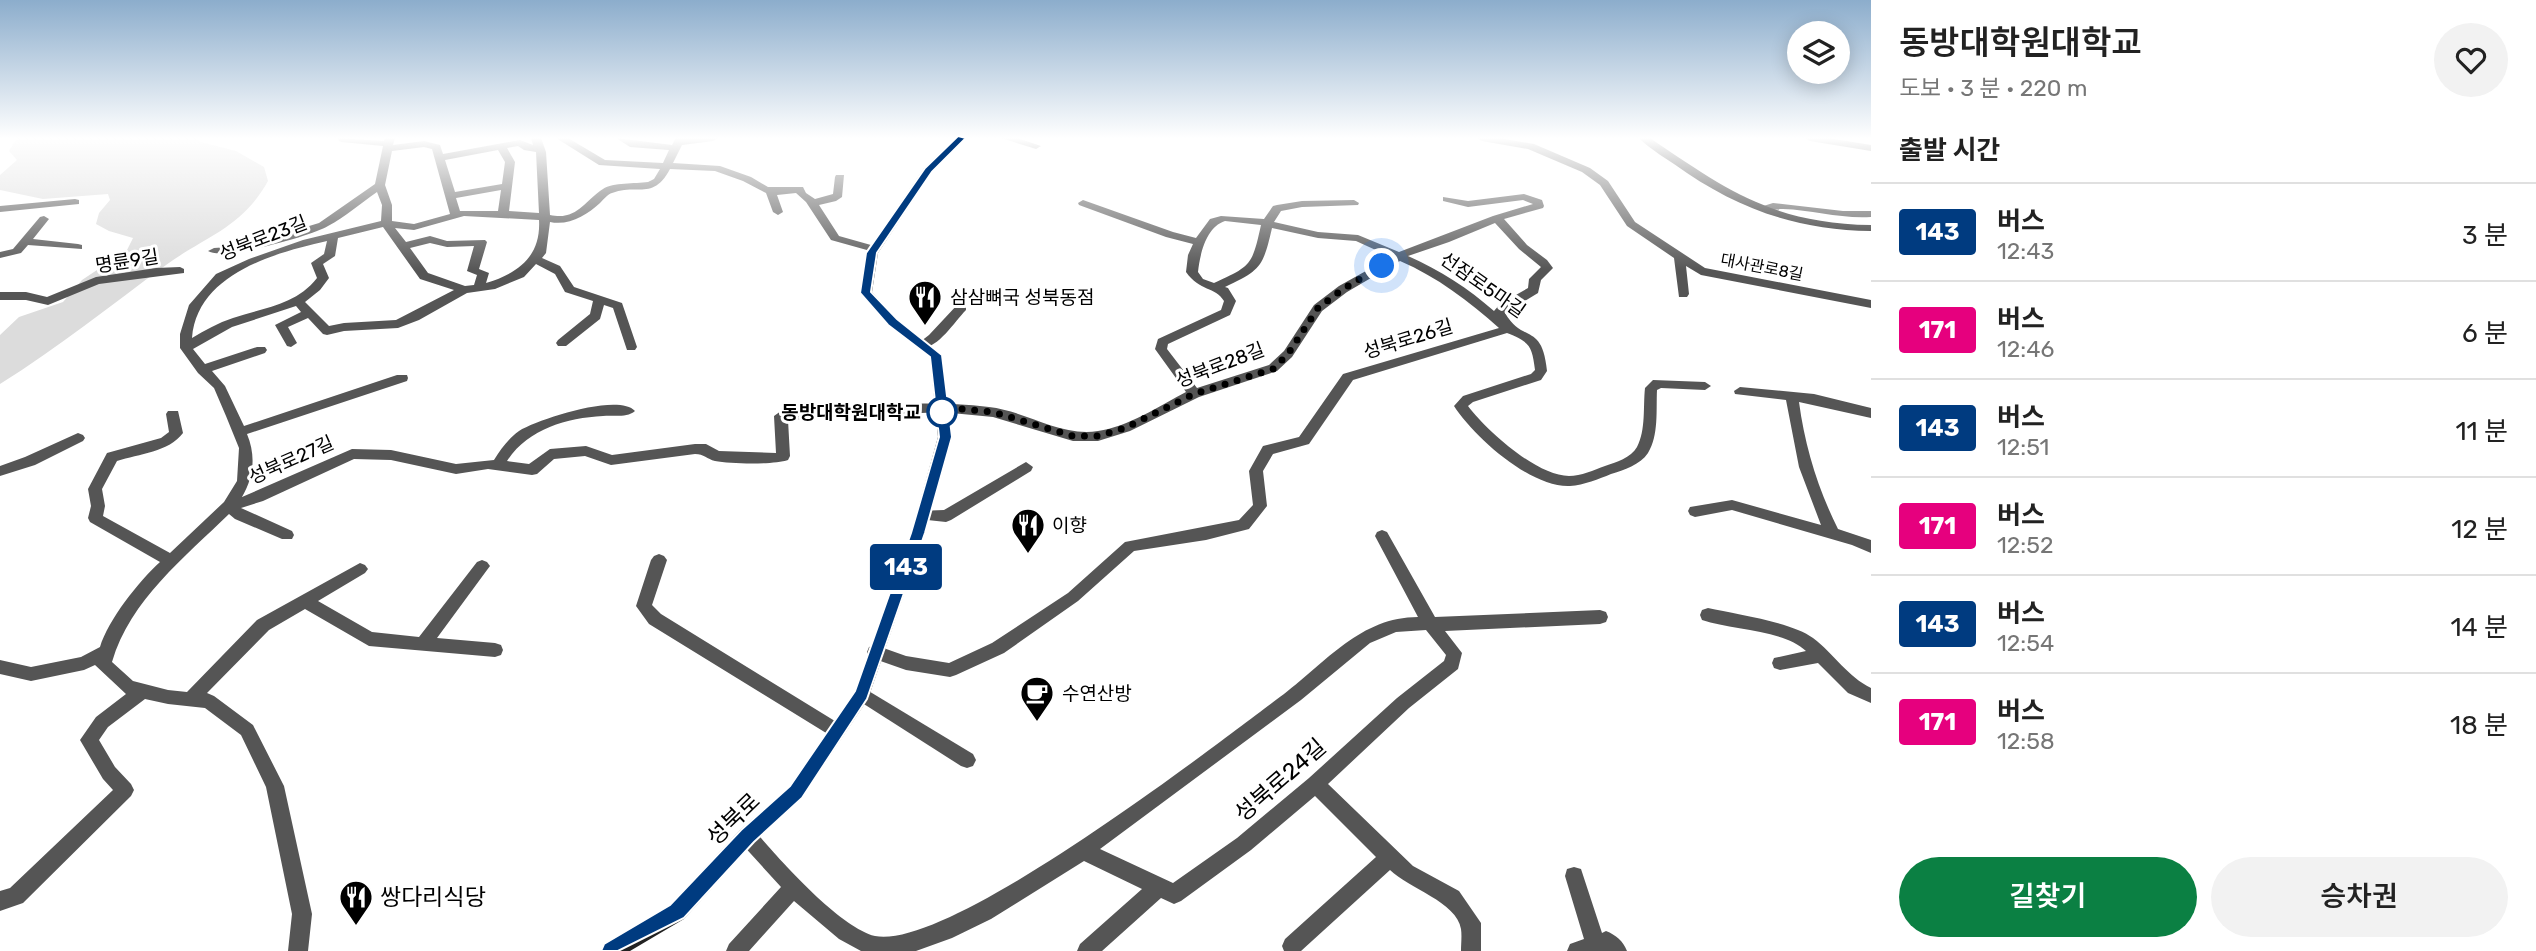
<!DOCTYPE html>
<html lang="ko">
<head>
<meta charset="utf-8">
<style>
	:root { --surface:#fff; --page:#f2f2f2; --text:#222; --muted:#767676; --line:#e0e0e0; --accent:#0b8043 }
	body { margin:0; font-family:Rubik,"Noto Sans KR",sans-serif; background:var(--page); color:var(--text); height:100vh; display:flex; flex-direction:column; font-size:26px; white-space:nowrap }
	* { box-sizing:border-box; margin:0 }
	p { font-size:23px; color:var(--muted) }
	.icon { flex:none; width:38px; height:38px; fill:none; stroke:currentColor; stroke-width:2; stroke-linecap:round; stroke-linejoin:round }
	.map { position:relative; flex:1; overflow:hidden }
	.drawer { display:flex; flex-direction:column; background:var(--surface); width:665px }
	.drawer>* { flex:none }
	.badge { padding:0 14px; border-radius:5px; font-size:24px; line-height:46px }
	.buttons { position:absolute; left:1787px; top:21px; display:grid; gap:14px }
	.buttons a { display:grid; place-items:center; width:63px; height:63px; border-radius:50%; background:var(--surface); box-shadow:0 4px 18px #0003; font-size:35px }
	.you { position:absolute; width:35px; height:35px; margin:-18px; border:5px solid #fff; border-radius:50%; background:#1a73e8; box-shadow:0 0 0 10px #1a73e833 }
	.map>.badge { position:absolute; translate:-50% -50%; box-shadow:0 0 0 4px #fff }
	h2 { padding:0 28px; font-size:26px; line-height:63px }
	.round { display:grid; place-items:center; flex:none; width:74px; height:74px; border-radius:37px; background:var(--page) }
	.headline { display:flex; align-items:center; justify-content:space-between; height:119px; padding:0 28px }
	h1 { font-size:33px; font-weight:600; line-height:52px }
	.action { display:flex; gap:14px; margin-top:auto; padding:14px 28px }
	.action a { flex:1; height:80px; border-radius:42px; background:var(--accent); color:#fff; font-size:28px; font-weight:600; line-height:80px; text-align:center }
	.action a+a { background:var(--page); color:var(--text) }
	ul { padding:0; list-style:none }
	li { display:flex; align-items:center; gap:21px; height:98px; padding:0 28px; border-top:2px solid var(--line) }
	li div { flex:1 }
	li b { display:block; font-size:26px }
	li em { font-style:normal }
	li .badge { min-width:77px; font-weight:700; text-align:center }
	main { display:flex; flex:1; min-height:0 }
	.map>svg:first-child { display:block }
	.green { fill:#dcdcdc }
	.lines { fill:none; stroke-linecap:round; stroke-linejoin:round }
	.minor { fill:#555; fill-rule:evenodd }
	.secondary { fill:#222; fill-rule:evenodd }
	.line { fill:#003b80; stroke:#fff; stroke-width:2 }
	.walk { stroke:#000; stroke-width:7; stroke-dasharray:0 12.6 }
	.stop-dot { fill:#fff; stroke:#003b80; stroke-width:3.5 }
	.labels { text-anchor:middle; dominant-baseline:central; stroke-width:6; stroke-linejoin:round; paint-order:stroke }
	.far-street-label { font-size:16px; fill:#000; stroke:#fff }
	.street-label { font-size:19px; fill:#000; stroke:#fff }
	.poi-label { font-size:19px; fill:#000; stroke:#fff; text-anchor:start }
	.stop-label { font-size:19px; font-weight:bold; fill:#000; stroke:#fff; text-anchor:end }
	.near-street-label { font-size:23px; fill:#000; stroke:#fff }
	.near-poi-label { font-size:23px; fill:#000; stroke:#fff; text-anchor:start }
</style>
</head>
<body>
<main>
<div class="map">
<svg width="1871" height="951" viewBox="0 0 1871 951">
	<rect width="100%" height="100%" fill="#fff"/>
	<path class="green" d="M 17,138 L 197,138 L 201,142 L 236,151 L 264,167 L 268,181 C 242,228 206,236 166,265 C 111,305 58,348 0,384 L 0,335 L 19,317 L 63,302 L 82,280 L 127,250 L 133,238 L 109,231 L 96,224 L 99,213 L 110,200 L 108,194 L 43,199 L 0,190 L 0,175 L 17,160 L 9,151 Z"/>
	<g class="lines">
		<g class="minor">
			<path d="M 338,138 L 384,141 L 385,138 L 395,138 L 393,145 L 424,141 L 440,145 L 443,154 L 520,140 L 533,145 L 531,138 L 541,138 L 546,152 L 550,215 C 577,221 584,201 603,189 C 613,182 635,184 648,182 L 654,179 L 660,169 L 599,165 L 556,138 L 568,138 L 605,160 L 663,163 L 669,150 L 630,147 L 616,138 L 672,145 L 676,138 L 718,138 L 713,141 L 682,145 L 673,163 L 720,166 L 751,177 L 768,187 L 803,187 L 806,193 L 815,199 L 833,194 L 835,177 L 836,175 L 844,175 L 842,197 L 836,201 L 819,205 L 839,236 L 878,247 L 880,249 L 874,252 L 831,240 L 806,202 L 796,193 L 777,195 L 783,212 L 778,215 L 773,212 L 766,193 L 743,181 L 715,171 L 670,169 C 653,201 638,183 612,193 C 608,194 603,200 600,203 C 587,215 569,226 550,222 L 546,253 L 542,258 L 560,266 L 574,287 L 622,303 L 637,347 L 635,350 L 627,350 L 613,308 L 604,305 L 600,319 L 566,346 L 558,346 L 556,343 L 558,340 L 590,314 L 593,301 L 565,292 L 555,274 L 536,264 L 524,277 L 495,289 L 467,293 L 419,320 L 398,328 L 344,331 L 327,335 L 323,334 L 308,318 L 288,327 L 297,343 L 291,347 L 287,346 L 275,325 L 301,312 L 296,306 L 232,327 L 193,349 L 205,364 L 257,347 L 265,347 L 267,350 L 265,353 L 212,371 L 225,386 L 244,426 L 397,375 L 407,375 L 408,378 L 407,381 L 247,434 C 256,456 254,476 242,497 L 352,449 L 391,450 L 456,464 L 494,460 C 501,449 508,439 519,431 C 539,419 618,393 635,411 C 627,418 614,415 603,416 C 566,418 528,429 507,461 L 529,464 L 550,449 L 586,446 L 612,455 L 695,444 L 706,444 L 719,451 L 776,453 L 774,416 L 781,411 C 850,407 920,399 989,407 C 1026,411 1060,437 1098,431 C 1128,427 1159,406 1186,392 L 1155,349 L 1158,339 L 1221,310 L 1224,301 C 1215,286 1200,292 1186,272 L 1188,255 L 1193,244 L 1166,237 L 1079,205 L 1078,203 L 1083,200 L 1173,232 L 1196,238 L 1210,219 L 1221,216 L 1264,219 L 1273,206 L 1277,205 L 1302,201 L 1354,200 L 1359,203 L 1358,205 L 1302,207 L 1281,211 L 1274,222 L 1318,232 L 1358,235 L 1399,252 L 1493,216 L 1533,204 L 1523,200 L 1468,207 L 1443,201 L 1443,197 L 1468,201 L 1524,194 L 1542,200 L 1544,206 L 1543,208 L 1504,219 L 1527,245 L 1547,260 L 1553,268 L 1541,280 L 1538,293 L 1505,313 C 1523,344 1542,322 1547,371 L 1541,380 L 1473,402 L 1468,406 C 1487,431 1537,476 1569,476 C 1581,476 1594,470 1605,466 C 1616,462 1631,458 1637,447 C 1646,430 1643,406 1645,388 L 1653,380 L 1705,382 L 1711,386 L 1705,390 L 1661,388 L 1657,390 C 1656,410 1659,435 1648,453 C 1640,465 1624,470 1611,474 C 1599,479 1584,485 1570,486 C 1531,488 1474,437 1454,406 L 1463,396 L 1531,374 L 1535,370 C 1532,346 1530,342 1507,333 L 1353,380 L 1309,444 L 1273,454 L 1263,471 L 1267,506 L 1249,529 L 1206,540 L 1134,551 L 1078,601 L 1004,653 L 956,675 L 950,677 L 906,670 L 869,657 L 867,652 L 869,647 L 875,645 L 906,656 L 949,663 L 992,643 L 1068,593 L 1125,542 L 1239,520 L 1253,505 L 1249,471 L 1263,446 L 1299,437 L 1343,374 L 1499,328 C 1469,301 1437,277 1400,261 L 1347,292 L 1322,311 L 1292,357 L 1277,371 L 1199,397 L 1130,431 L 1098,441 L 1073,441 L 993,417 L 941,412 L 788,420 L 790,456 L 788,460 C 773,465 731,464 715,461 C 707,459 704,454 695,454 L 611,465 L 585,456 L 554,459 L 537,474 L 532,475 L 488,469 L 456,474 L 391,460 L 354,459 L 263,501 L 241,508 L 292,531 L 294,535 L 292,539 L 282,539 L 235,519 L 229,514 C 185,557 130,600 112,662 L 133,681 L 168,690 L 187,692 L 257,620 L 360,563 L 365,565 L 368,569 L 365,573 L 318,601 L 372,632 L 419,637 L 477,562 L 482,560 L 487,562 L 490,566 L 487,570 L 437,638 L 495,643 L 501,645 L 503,650 L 501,655 L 495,657 L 369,646 L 305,609 L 269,630 L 207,693 L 214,696 L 253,725 L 284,786 L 312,914 L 308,951 L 288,951 L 292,914 L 266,787 L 241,735 L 205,708 L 168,704 L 145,699 L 108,727 L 99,740 L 115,767 L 131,784 L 134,790 L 131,796 L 23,903 L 0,911 L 0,891 L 10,888 L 113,790 L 103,779 L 80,740 L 96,717 L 126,694 L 95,665 L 84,670 L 31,681 L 0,674 L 0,660 L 31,667 L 81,657 L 100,647 C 108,620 139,581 160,562 L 90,522 L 88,518 L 91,506 L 88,489 L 107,453 L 161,438 L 169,432 L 166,414 L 168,411 L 178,411 L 183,433 C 169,452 139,454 117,461 L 102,489 L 105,506 L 103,516 L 170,553 L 224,502 L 237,481 L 239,448 L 226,416 L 214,388 L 198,373 L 180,348 L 180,334 L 189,305 L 216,274 L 249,259 L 303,240 L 381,221 L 382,205 L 377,192 C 361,203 345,217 328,226 C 311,236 223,261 208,251 L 214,248 L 243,246 L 319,223 L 375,184 L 383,146 L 342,142 L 339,141 ZM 518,146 L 524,150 L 536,152 L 539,213 L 509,211 L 515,162 L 507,148 ZM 424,147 L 432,149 L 450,214 L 414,224 L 392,221 L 392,205 L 385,185 L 392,151 ZM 498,150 L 505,162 L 502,184 L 455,192 L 445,160 ZM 501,190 L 498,211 L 460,211 L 456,198 ZM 464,216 L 539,220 C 541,256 519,273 486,283 L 489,273 L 479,269 L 487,242 L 485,240 L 447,241 L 430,236 L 406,242 L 395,228 L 414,230 ZM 1225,221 L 1261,225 C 1252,266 1251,266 1214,283 L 1203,279 L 1198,272 C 1200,254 1206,227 1225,221 ZM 1495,223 L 1519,249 L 1541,267 L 1529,279 L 1528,288 L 1500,304 L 1494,311 C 1469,289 1440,270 1408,256 L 1449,242 ZM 383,227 L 420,279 L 454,290 L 396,320 L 344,323 L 329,326 L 305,302 L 320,290 L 329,278 L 323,264 L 335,256 L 338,238 ZM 1272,228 L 1318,238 L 1356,241 L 1391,257 L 1339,286 L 1314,305 L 1284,351 L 1269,365 L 1197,388 L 1167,349 L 1168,344 L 1230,315 L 1236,301 L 1228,288 L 1225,287 C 1261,270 1263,267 1272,228 ZM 327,241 L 324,254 L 311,263 L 317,278 C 296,305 263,308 233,318 C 218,323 205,330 192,338 C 197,274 274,253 327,241 ZM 430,243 L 447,247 L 474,246 L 467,271 L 477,275 L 474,285 L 465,286 L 428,273 L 410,248 Z"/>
			<path d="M 1001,138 L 1017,138 L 1041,146 L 1036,149 Z"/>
			<path d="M 1477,138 L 1499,138 L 1534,144 L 1590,168 L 1608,181 L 1635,222 L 1705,268 L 1871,300 L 1871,308 L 1701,275 L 1686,266 L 1689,294 L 1687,297 L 1679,297 L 1674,258 L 1627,226 L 1600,185 L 1582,172 L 1528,149 L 1482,141 Z"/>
			<path d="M 1805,138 L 1828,138 L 1871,145 L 1871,151 L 1810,141 Z"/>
			<path d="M 75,199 L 79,200 L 79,204 L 0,212 L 0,206 Z"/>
			<path d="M 1773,203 L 1843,211 L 1871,211 L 1871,217 C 1841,219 1813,210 1783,209 C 1774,209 1764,213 1757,208 Z"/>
			<path d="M 44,216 L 49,219 L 33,239 L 78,244 L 82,245 L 82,249 L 28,245 L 21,253 L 0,258 L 0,252 L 13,249 L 40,217 Z"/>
			<path d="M 180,267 L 184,269 L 184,273 L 99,284 L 48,305 L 26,300 L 0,300 L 0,292 L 26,292 L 47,297 L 96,277 L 156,268 Z"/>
			<path d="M 962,303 L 966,304 L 966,310 C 954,322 937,351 918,348 L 916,345 L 929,335 L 958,304 Z"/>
			<path d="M 1740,387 L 1814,394 L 1871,408 L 1871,418 L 1799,402 C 1805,447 1818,489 1838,529 L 1871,540 L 1871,553 L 1852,545 L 1732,510 L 1695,517 L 1690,515 L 1688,511 L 1690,507 L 1732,500 L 1821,525 L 1799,467 L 1786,400 L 1735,394 L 1734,391 Z"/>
			<path d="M 78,433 L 83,435 L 85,438 L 83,441 L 35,465 L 0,476 L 0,466 L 25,457 Z"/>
			<path d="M 1026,462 L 1033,467 L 1031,471 L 951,520 L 946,522 L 918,519 L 916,515 L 918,511 L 944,510 Z"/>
			<path d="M 1382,530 L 1387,532 L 1435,617 L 1600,610 L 1606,612 L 1608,617 L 1606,622 L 1600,624 L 1445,631 L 1462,653 L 1458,669 L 1409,708 L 1328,784 L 1413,866 L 1459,891 L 1481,923 L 1481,951 L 1461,951 C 1461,944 1462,936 1461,929 C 1457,902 1408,888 1390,870 L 1301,951 L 1284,951 L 1282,946 L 1285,939 L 1376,857 L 1315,796 L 1251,850 L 1181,901 L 1174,904 L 1161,898 L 1102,951 L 1077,951 L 1080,944 L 1142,889 L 1084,861 L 991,919 L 952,938 L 916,951 L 861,951 L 839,939 L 794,901 L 749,951 L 726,951 L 729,944 L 781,887 L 740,842 L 738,836 L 740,830 L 747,827 L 754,830 C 779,859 839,927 875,936 C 950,951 1217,744 1284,694 C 1326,662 1361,617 1418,617 L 1375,536 L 1377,532 ZM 1426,630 L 1446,655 L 1444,661 L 1397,698 L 1309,778 L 1237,838 L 1173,883 L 1100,849 L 1301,700 L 1370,643 L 1396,632 Z"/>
			<path d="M 659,554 L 664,556 L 667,560 L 652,605 L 661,614 L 843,726 L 846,731 L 843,736 L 837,739 L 831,736 L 649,624 L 636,606 L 651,560 L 654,556 Z"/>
			<path d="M 1708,608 C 1735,614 1792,622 1813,638 C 1834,654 1848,677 1871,688 L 1871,703 L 1848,693 L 1818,663 L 1780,670 L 1774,668 L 1772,663 L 1774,658 L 1806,651 C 1784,630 1732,630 1702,620 L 1700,615 L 1702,610 Z"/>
			<path d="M 862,687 L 973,754 L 976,760 L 973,766 L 967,768 L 961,766 L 856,699 L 854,694 L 856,689 Z"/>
			<path d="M 1574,867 L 1581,869 L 1602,933 L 1606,931 C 1616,935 1623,941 1627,951 L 1567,951 L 1570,944 L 1584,939 L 1565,876 L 1567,869 Z"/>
		</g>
		<g class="secondary">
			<path d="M 955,138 L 966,138 L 932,172 L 878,253 L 872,292 L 896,319 L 942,355 L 952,437 L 925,533 L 868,699 L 802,798 L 754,842 L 684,919 L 630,951 L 601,951 L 604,944 L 670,905 L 740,830 L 790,786 L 855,691 L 911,533 L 938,437 L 930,357 L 888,325 L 860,293 L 866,253 L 924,168 Z"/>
			<path d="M 1639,138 L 1650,138 C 1728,191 1773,223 1871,225 L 1871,231 C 1795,230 1735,208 1674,164 C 1662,156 1649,148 1639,138 Z"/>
		</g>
	</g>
	<linearGradient id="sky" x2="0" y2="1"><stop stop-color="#8cadcc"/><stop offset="0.51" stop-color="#fff"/><stop offset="1" stop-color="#fff" stop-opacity="0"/></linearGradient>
	<rect width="1871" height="271" fill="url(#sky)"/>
	<path class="line" d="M 958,136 L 966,138 L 932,172 L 877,253 L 871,292 L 897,319 L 942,355 L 952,437 L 925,533 L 867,699 L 802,798 L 754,842 L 684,918 L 618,951 L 601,951 L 604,944 L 670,905 L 741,830 L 790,786 L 855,691 L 911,533 L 939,437 L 930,357 L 888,325 L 860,293 L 866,253 L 925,168 Z"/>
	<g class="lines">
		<path class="walk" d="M 942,412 L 942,407 L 993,412 L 1073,436 L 1098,436 L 1125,428 L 1194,394 L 1273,369 L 1288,354 L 1318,308 L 1343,289 L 1382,266"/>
	</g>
	<defs>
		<symbol id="restaurant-pin" viewBox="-11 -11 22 30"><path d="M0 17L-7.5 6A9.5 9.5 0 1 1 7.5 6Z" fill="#000" stroke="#fff"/><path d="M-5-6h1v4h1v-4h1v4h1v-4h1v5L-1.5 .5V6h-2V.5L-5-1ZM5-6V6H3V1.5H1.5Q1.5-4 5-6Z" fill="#fff"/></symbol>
		<symbol id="cafe-pin" viewBox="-11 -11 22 30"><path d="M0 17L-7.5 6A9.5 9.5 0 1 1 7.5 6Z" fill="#000" stroke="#fff"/><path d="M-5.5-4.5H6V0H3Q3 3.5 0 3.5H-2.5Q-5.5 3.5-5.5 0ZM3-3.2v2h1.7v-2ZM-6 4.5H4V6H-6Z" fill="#fff"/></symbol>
	</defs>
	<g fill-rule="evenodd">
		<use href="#restaurant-pin" x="906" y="278" width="38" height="52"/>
		<use href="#restaurant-pin" x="1009" y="506" width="38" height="52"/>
		<use href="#cafe-pin" x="1018" y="674" width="38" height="52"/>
		<use href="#restaurant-pin" x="337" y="878" width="38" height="52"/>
	</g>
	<circle class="stop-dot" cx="942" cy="412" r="14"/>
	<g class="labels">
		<g class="far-street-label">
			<text transform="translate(1762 267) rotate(11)">대사관로8길</text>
		</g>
		<g class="street-label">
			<text transform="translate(263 238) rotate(-21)">성북로23길</text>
			<text transform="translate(127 261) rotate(-9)">명륜9길</text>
			<text transform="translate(1483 285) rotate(35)">선잠로5마길</text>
			<text transform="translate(1408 339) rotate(-17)">성북로26길</text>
			<text transform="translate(1220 365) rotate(-21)">성북로28길</text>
			<text transform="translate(291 460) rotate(-24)">성북로27길</text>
		</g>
		<g class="poi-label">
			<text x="950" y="297">삼삼뼈국 성북동점</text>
			<text x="1052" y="525">이향</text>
			<text x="1062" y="693">수연산방</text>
		</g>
		<g class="stop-label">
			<text x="921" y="412">동방대학원대학교</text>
		</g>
		<g class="near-street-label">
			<text transform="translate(1280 780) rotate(-41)">성북로24길</text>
			<text transform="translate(733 819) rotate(-44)">성북로</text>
		</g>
		<g class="near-poi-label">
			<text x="380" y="897">쌍다리식당</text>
		</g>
	</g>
</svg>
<div class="buttons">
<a><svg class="icon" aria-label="layers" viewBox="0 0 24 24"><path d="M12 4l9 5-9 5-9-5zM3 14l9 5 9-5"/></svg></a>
</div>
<div class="you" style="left:1382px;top:266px"></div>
<b class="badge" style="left:906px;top:567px;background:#003b80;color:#fff">143</b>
</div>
<section class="drawer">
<div class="headline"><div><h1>동방대학원대학교</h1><p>도보 · 3 분 · 220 m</p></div><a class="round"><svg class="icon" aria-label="heart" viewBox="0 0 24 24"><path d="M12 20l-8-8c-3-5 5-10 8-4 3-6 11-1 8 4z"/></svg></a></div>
<h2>출발 시간</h2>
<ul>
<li><span class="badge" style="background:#003b80;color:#fff">143</span><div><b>버스</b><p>12:43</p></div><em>3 분</em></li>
<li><span class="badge" style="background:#e6007e;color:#fff">171</span><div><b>버스</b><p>12:46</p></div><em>6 분</em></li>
<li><span class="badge" style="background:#003b80;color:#fff">143</span><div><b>버스</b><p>12:51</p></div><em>11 분</em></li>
<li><span class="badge" style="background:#e6007e;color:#fff">171</span><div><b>버스</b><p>12:52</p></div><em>12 분</em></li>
<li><span class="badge" style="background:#003b80;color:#fff">143</span><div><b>버스</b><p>12:54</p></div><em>14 분</em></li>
<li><span class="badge" style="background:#e6007e;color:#fff">171</span><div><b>버스</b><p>12:58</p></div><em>18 분</em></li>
</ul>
<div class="action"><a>길찾기</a><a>승차권</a></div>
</section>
</main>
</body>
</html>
